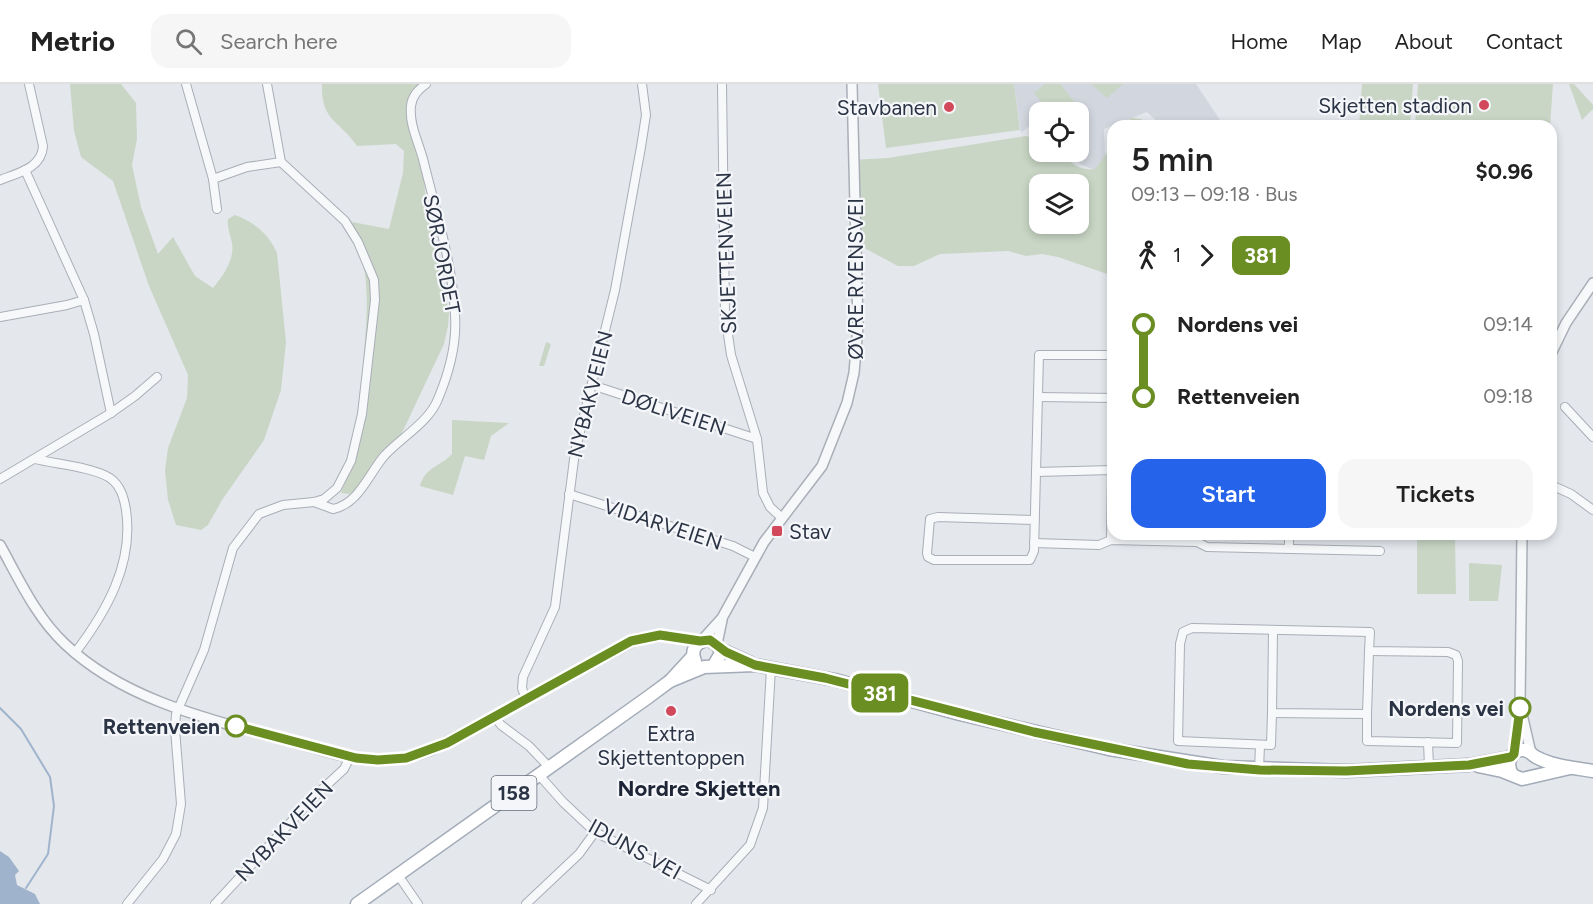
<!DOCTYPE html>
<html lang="en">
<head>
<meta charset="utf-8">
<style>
	:root { --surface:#fff; --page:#f6f6f6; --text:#222; --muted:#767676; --line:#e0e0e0; --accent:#2563eb }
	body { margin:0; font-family:Figtree,sans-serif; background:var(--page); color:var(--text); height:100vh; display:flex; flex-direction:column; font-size:22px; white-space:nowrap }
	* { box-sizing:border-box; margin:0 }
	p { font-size:20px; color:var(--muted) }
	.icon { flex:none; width:33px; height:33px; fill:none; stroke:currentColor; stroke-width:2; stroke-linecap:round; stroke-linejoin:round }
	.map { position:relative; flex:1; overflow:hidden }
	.details { position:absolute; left:1107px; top:36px; width:450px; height:420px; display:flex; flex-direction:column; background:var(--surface); border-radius:18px; box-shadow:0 3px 9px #0003 }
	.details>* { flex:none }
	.badge { padding:0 12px; border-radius:9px; font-size:21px; line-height:39px }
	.tools { position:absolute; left:1029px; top:18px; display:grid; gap:12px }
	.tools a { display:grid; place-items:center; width:60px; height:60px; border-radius:12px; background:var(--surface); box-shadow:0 3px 9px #0003; font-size:30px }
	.map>.badge { position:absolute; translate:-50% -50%; box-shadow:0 0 0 3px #fff }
	.legs { display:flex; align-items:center; gap:9px; height:66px; padding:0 24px; font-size:20px }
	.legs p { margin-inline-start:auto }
	.overview { display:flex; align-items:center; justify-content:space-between; height:102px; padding:0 24px }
	h1 { font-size:33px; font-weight:600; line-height:45px }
	.primary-button { display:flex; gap:12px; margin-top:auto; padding:12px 24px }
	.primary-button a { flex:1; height:69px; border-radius:18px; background:var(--accent); color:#fff; font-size:24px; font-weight:600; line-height:69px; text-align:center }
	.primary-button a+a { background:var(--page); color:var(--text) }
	ul { padding:0 24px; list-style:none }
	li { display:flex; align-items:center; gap:21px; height:72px; font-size:22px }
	li i { display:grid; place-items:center; width:9px; height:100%; margin:0 8px; background:currentColor }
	li i::after { content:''; width:15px; height:15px; margin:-8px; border:4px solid; border-radius:50%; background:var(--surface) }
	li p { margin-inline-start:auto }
	li:first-child i { background:linear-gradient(#0000 50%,currentColor 0) }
	li:last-child i { background:linear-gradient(currentColor 50%,#0000 0) }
	header { display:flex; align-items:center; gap:36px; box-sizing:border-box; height:84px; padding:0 30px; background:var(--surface); border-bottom:2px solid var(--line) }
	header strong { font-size:28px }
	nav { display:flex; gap:33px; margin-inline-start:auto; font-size:21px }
	.search { width:420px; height:54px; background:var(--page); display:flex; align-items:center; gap:15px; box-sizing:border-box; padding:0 21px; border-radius:18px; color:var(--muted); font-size:22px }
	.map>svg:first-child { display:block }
	.built { fill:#d2d6de }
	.green { fill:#c9d6c5; fill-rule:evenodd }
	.water { fill:#9fb4cc }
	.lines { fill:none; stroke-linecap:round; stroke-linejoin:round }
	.stream { stroke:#9fb4cc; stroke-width:2 }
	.minor-casing { stroke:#a9aeb7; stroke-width:10 }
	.tertiary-casing { stroke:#a9aeb7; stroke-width:12 }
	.primary-casing { stroke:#a3abb8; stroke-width:15 }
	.minor { stroke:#f7f8fa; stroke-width:8 }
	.tertiary { stroke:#f7f8fa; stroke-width:9 }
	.primary { stroke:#fff; stroke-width:12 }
	.line-1-casing { stroke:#fff; stroke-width:14 }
	.line-1 { stroke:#6b8e23; stroke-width:9 }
	.poi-dot { fill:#d1495b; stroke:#f4f6f9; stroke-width:2 }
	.stop-1-dot { fill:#fff; stroke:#6b8e23; stroke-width:3 }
	.labels { text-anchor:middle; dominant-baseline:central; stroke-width:4.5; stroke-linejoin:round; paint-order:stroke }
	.shield { fill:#f4f6f9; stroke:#676e7b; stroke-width:1.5 }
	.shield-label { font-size:20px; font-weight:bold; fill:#2b3445 }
	.poi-label { font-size:21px; fill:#2b3445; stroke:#f4f6f9; text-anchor:end }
	.street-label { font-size:21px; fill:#2b3445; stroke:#f4f6f9 }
	.stop-label { font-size:21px; font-weight:bold; fill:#2b3445; stroke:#f4f6f9; text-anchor:end }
	.neighbourhood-label { font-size:22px; font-weight:bold; fill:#1d2536; stroke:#f4f6f9 }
</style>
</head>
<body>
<header>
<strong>Metrio</strong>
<div class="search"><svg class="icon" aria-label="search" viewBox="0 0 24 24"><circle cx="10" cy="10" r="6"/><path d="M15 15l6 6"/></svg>Search here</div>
<nav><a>Home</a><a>Map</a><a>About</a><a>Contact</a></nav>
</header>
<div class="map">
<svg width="1593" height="820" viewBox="0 0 1593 820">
	<rect width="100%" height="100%" fill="#e4e7ec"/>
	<path class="built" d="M 1014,0 L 1196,0 L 1224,42 L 1162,42 L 1147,28 L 1104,45 L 1105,71 L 1097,87 L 1080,80 L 1071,68 L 1078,68 L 1078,28 L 1040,28 L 1039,43 L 1033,39 L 1021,49 Z"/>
	<g class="green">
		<path d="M 70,0 L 121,0 L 136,19 L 137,55 L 132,81 L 141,123 L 158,170 L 173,153 L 195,192 L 213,204 C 223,192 235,175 232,159 C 230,149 227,144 228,135 L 235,131 C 254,138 269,150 277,169 L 286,258 L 281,306 L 264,356 L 222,416 L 208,441 L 201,446 L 176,441 L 168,416 L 165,386 L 168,364 L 187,314 L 188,291 L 149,202 L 113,97 L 81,73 L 74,47 Z"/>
		<path d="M 322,0 L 421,0 L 411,25 L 422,80 L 428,133 L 449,228 L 448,242 L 444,260 L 391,372 L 360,404 L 349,410 L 341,409 C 351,385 358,359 361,333 C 363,321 361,309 362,297 C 366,236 374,197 352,138 L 389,145 L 403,89 L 404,67 L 396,60 L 357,62 C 339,35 321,38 322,0 Z"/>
		<path d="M 878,0 L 1014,0 L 1020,46 L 886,64 Z"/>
		<path d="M 1045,0 L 1060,0 L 1086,32 L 1079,38 L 1078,28 L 1050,28 L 1034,9 Z"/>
		<path d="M 1091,0 L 1123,0 L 1107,14 Z"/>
		<path d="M 1362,0 L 1413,0 L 1410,42 L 1359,42 Z"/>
		<path d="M 1418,0 L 1553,0 L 1550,42 L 1415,42 Z"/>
		<path d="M 1569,0 L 1574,0 L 1593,21 L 1593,25 L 1582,36 Z"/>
		<path d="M 1131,34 L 1141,35 L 1155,42 L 1122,42 Z"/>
		<path d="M 1026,52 L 1039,56 L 1040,68 C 1044,68 1051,66 1055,68 C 1072,74 1072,87 1095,85 L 1113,60 L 1113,192 L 1058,173 L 1042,170 L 1026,172 L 1008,167 L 940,170 L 914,182 L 898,182 L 853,158 L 851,76 L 888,74 ZM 1040,100 L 1078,100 L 1078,140 L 1040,140 Z"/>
		<path d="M 546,258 L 551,260 L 544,282 L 539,282 Z"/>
		<path d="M 452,336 L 509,339 L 491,352 L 484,376 L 465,372 L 453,411 L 420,402 C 425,383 440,383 452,370 Z"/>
		<path d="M 1455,452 L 1456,510 L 1417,510 L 1417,453 Z"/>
		<path d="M 1469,479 L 1502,481 L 1498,517 L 1469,517 Z"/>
	</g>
	<path class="water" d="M 0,767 L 9,773 L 19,787 L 15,791 L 17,801 L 35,810 L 40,820 L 0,820 Z"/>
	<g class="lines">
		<path class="stream" d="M 0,624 L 21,645 L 50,693 L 54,722 L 48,770 L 26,804"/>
		<defs>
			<g id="minor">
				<path d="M 186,0 L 213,95"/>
				<path d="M 722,0 L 725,230 L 731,271 L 757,355 L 763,409 L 770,423 L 782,434"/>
				<path d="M 25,86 L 84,216 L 94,250 L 111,329"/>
				<path d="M 0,96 C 18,89 42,84 43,62 L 29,0"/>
				<path d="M 217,125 L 213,95 L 247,83 L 281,78"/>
				<path d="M 0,233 L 67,221 L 84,216"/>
				<path d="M 592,301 L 757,355"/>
				<path d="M 1038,313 L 1113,314"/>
				<path d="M 1565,323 L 1593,353"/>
				<path d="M 35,375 C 55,380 93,383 110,394 C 121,402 124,414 126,426 C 134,480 106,528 75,569"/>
				<path d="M 1036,388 L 1113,386"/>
				<path d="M 0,395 L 111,329 L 135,312 L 157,293"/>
				<path d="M 1551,401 L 1571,410 L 1593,426"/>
				<path d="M 569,410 L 733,462 L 755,473"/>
				<path d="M 314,418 L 333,425 C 359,420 369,389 385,371 C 402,353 429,338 438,315 C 449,289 457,259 455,231 C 453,181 435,124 423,75 C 418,57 409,40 411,22 C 412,12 418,6 426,0"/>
				<path d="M 1035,436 L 938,433 L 930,435 L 927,469 L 928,473 L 934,476 L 1030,476 L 1034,467 L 1039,271 L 1113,271"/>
				<path d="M 1111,456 L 1113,307"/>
				<path d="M 1034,459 L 1099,461 L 1111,456 L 1197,458 L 1207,463 L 1380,467"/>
				<path d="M 1289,464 L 1289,450"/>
				<path d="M 1273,546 L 1272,629 L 1367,630 L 1369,567"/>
				<path d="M 526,616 L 522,604 L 523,593 L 555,523 L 575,368 L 615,206 L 641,63 L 646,31 L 642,0"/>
				<path d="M 1272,629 L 1271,661 L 1178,657 L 1180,560 L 1183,548 L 1192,544 L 1370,548 L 1369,567 L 1448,568 L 1456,571 L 1458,577 L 1457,659 L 1367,657 L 1367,630"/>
				<path d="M 494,632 L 501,641 L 529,662 L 549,683"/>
				<path d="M 1428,658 L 1429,683"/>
				<path d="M 1259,686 L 1260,661"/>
				<path d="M 539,691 L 563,718 L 595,748 L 711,806"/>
				<path d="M 398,791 L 418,820"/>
				<path d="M 127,820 L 163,775 L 176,750 L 181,720 L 175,645 L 176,630 L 204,566 L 233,464 L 259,430 L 283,421 L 314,418 L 324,415 L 337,404 L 351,377 L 362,330 L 375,216 L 374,196 L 358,158 L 345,137 L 281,78 L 267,0"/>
				<path d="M 215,820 L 316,711 L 344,685 L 350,673"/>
				<path d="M 526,820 L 579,770 L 595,748"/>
				<path d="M 696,820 L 750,761 L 763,724 L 771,584"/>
			</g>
			<g id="tertiary">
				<path d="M 1551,270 L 1566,239 L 1593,199"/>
				<path d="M 0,461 C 19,495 36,533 65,560 C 125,617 212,636 290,657 C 315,664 343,674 370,676 C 391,677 412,674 432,666 L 637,555 L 666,551 L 700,557"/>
				<path d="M 702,556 L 722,534 L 764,458 L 822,382 L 847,319 L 854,289 L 858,242 L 852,0"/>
				<path d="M 717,560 L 722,536"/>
				<path d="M 1522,630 L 1531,669"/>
				<path d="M 1514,670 L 1520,623 L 1522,450"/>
			</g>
			<g id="primary">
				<path d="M 720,565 L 751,579"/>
				<path d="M 695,577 C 686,557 715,547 721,569 L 714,581"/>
				<path d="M 670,597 L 704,583 L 755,581 L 835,596 L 960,630 L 1109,665 L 1223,683 L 1346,687 L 1469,681 L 1511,673"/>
				<path d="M 1478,682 L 1502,687 L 1522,695 L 1570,684"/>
				<path d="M 1512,690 C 1506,680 1510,665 1524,666 C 1530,667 1532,671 1536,673 C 1552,682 1575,684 1593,687"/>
				<path d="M 357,820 L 647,614 L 670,597 L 693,572"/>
			</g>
		</defs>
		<use href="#minor" class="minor-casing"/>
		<use href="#tertiary" class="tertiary-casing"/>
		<use href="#primary" class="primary-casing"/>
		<use href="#minor" class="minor"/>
		<use href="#tertiary" class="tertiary"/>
		<use href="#primary" class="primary"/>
	</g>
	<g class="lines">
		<defs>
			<path id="line-1" d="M 236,642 L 356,674 L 378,676 L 406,674 L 447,659 L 631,557 L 660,551 L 700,557 L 710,556 L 726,568 L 755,581 L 825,594 L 1034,648 L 1188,680 L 1260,686 L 1346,687 L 1469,681 L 1511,673 L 1514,670 L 1520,624"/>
		</defs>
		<use href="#line-1" class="line-1-casing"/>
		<use href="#line-1" class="line-1"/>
	</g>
	<g class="poi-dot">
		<circle cx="1484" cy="21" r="6"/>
		<circle cx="949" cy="23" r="6"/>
		<rect x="771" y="441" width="12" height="12" rx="3"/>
		<circle cx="671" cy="627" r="6"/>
	</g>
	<g class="stop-1-dot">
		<circle cx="1520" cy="624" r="10"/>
		<circle cx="236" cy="642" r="10"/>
	</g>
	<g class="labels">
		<rect class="shield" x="491.5" y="692" width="45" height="34" rx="4.5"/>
		<g class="shield-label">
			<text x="514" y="709">158</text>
		</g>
		<g class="poi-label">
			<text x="1472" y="21">Skjetten stadion</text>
			<text x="937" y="23">Stavbanen</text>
			<text x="789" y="447" text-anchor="start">Stav</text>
			<text x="671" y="649" text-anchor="middle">Extra<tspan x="671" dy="24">Skjettentoppen</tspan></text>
		</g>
		<g class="street-label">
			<text transform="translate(726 169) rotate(-92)">SKJETTENVEIEN</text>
			<text transform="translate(442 170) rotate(79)">SØRJORDET</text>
			<text transform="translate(855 195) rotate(-90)">ØVRE RYENSVEI</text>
			<text transform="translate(590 310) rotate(-76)">NYBAKVEIEN</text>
			<text transform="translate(674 328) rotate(18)">DØLIVEIEN</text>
			<text transform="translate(663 440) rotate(18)">VIDARVEIEN</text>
			<text transform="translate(284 747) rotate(-46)">NYBAKVEIEN</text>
			<text transform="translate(635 765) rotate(29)">IDUNS VEI</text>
		</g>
		<g class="stop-label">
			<text x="1504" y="624">Nordens vei</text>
			<text x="220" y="642">Rettenveien</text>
		</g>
		<g class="neighbourhood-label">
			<text x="699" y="704">Nordre Skjetten</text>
		</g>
	</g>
</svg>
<div class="tools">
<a><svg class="icon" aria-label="locate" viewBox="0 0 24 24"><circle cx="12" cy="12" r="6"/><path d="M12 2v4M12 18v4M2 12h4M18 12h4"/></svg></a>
<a><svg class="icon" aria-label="layers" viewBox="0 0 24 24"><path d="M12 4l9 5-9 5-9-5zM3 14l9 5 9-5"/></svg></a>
</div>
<b class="badge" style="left:880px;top:609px;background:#6b8e23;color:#fff">381</b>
<section class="details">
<div class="overview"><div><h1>5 min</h1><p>09:13 – 09:18 · Bus</p></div><b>$0.96</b></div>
<div class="legs"><svg class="icon" aria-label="walk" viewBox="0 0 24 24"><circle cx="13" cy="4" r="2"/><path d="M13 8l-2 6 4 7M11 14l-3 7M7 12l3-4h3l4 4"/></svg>1<svg class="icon" aria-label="forward" viewBox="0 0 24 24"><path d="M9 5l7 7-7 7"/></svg><b class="badge" style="background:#6b8e23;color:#fff">381</b></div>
<ul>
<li><i style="color:#6b8e23"></i><b>Nordens vei</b><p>09:14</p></li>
<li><i style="color:#6b8e23"></i><b>Rettenveien</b><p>09:18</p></li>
</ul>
<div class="primary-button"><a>Start</a><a>Tickets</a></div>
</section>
</div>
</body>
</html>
